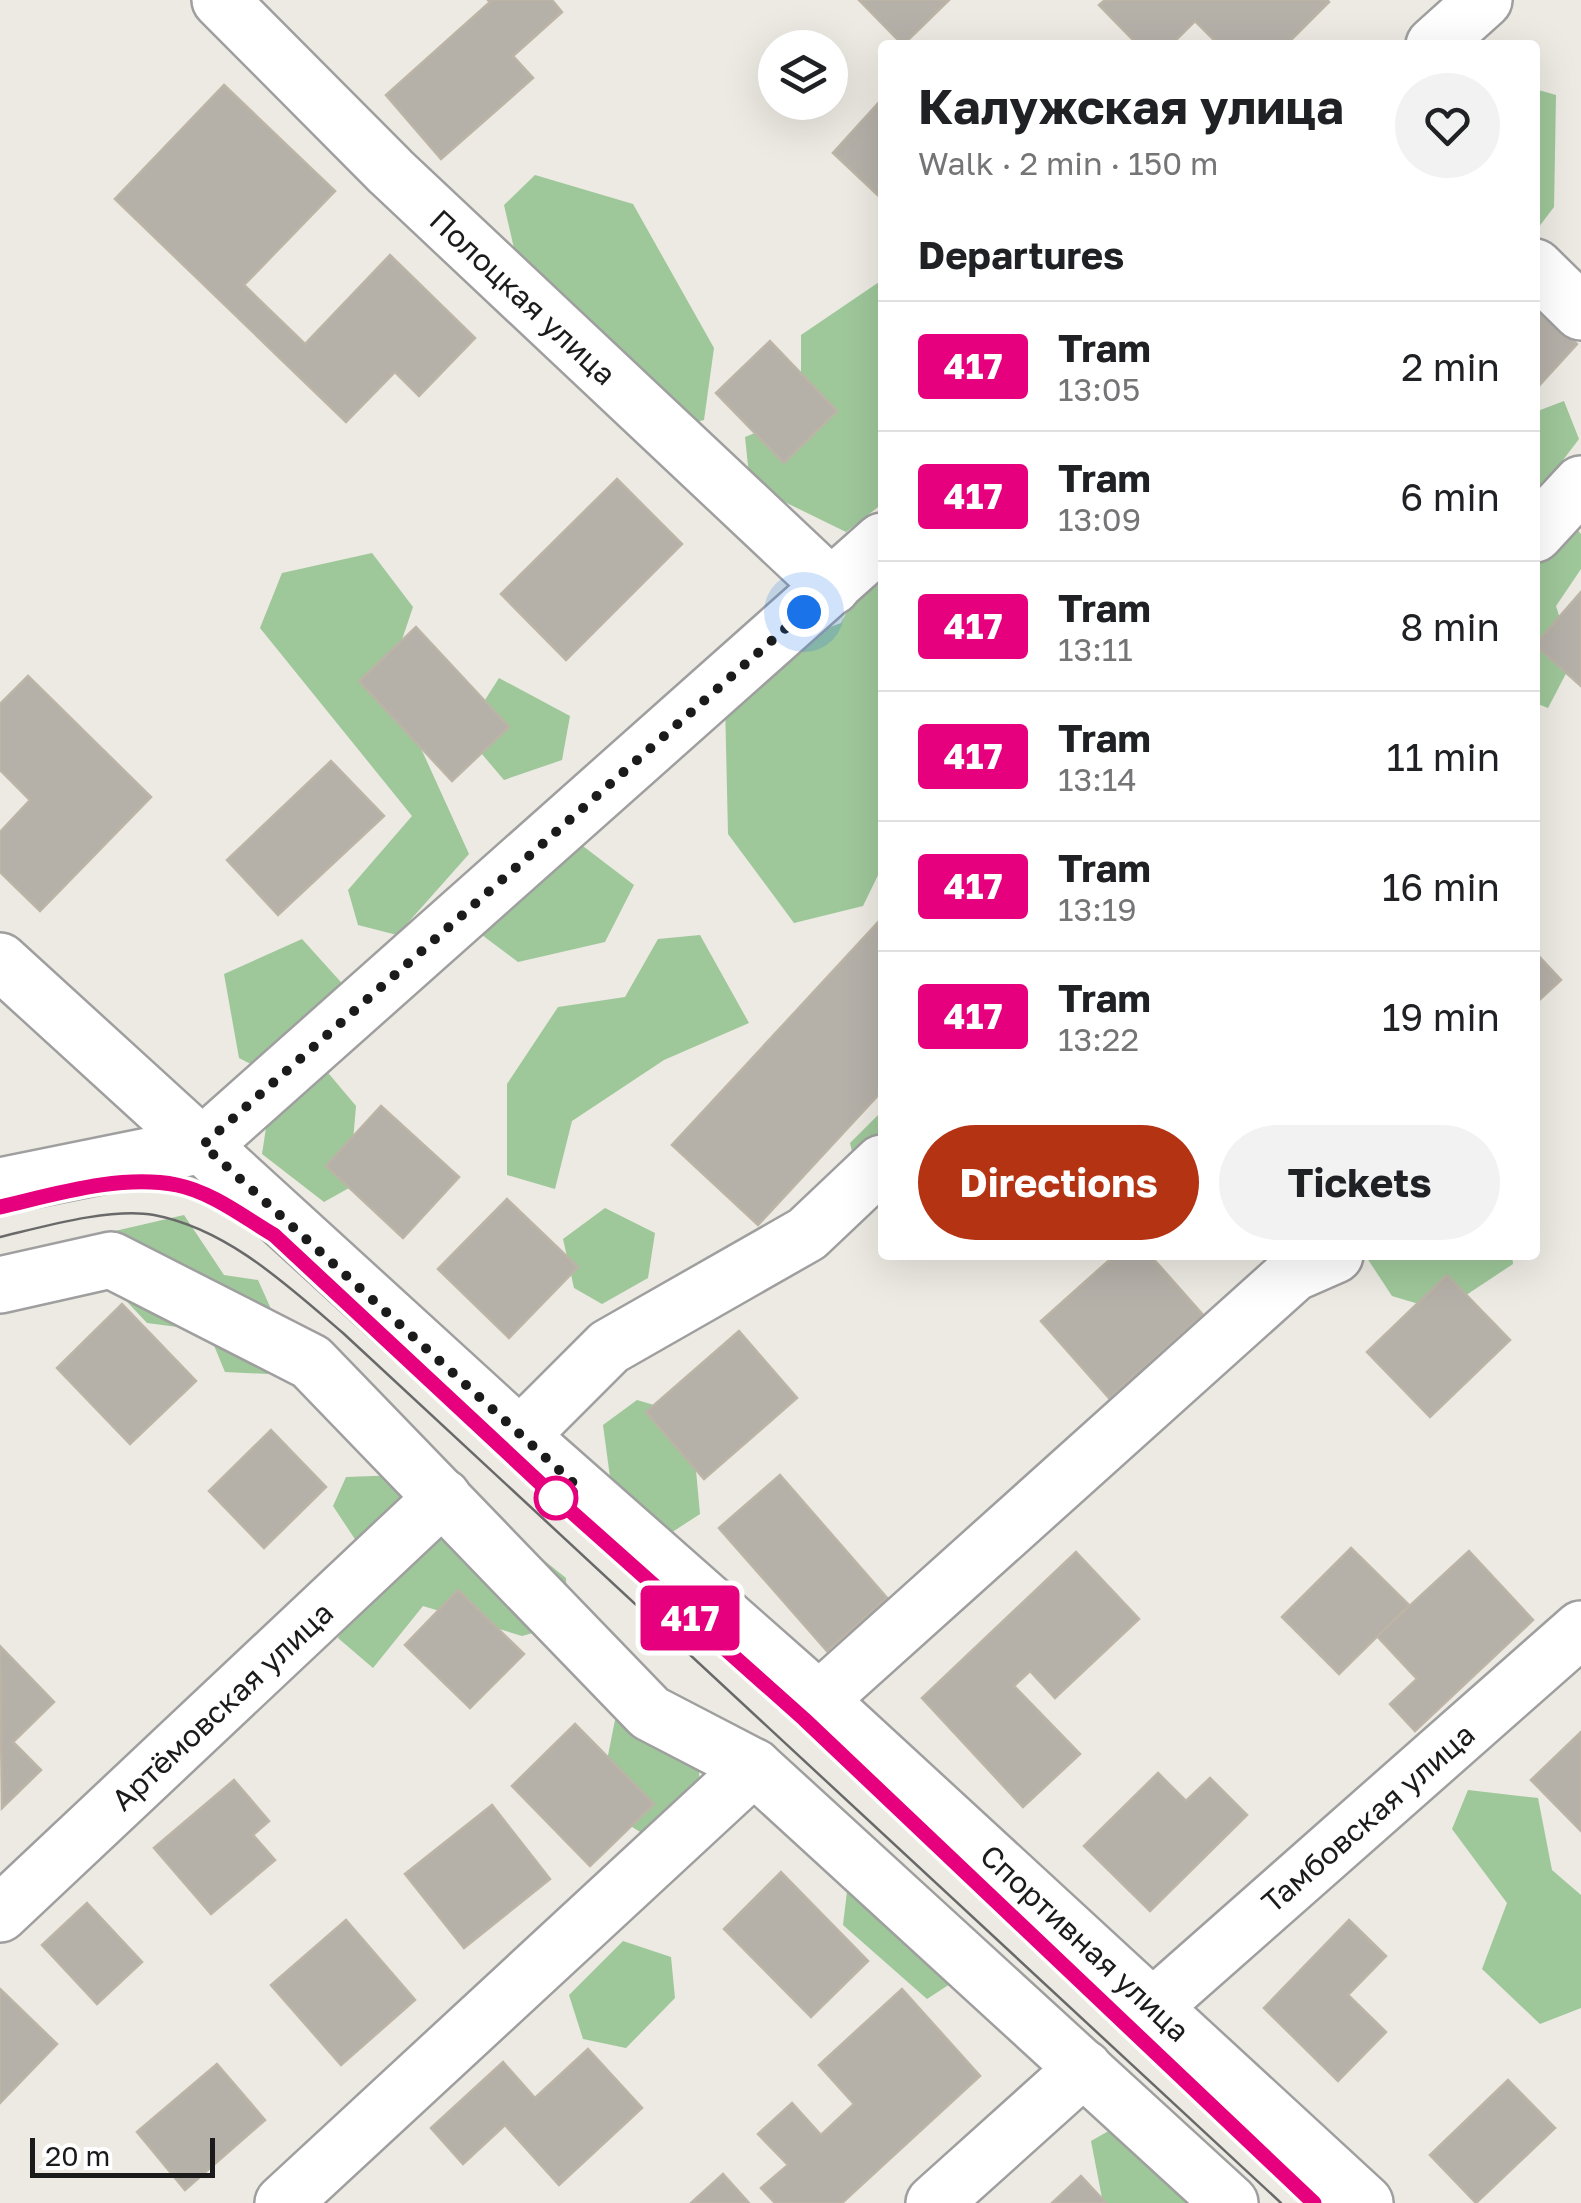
<!DOCTYPE html>
<html lang="en">
<head>
<meta charset="utf-8">
<style>
	:root { --surface:#fff; --page:#f2f2f2; --text:#202124; --muted:#757577; --line:#e0e0e0; --accent:#b33313 }
	body { margin:0; font-family:"Golos Text",sans-serif; background:var(--page); color:var(--text); height:100vh; display:flex; flex-direction:column; font-size:38px; white-space:nowrap }
	* { box-sizing:border-box; margin:0 }
	p { font-size:32px; color:var(--muted) }
	.icon { flex:none; width:55px; height:55px; fill:none; stroke:currentColor; stroke-width:2; stroke-linecap:round; stroke-linejoin:round }
	.map { position:relative; flex:1; overflow:hidden }
	.details { position:absolute; left:878px; top:40px; width:662px; height:1220px; display:flex; flex-direction:column; background:var(--surface); border-radius:10px; box-shadow:0 10px 40px #0002 }
	.details>* { flex:none }
	.badge { padding:0 20px; border-radius:8px; font-size:35px; line-height:65px }
	.tools { position:absolute; left:758px; top:30px; display:grid; gap:20px }
	.tools a { display:grid; place-items:center; width:90px; height:90px; border-radius:50%; background:var(--surface); box-shadow:0 10px 40px #0002; font-size:50px }
	.scale { position:absolute; left:30px; bottom:25px; width:185px; box-sizing:border-box; padding-left:10px; border:5px solid #1b1b1b; border-top:0; font-size:28px; line-height:35px; white-space:nowrap; color:#1b1b1b; -webkit-text-stroke:8px #fff; paint-order:stroke }
	.you { position:absolute; width:50px; height:50px; margin:-25px; border:8px solid #fff; border-radius:50%; background:#1a73e8; box-shadow:0 0 0 15px #1a73e833 }
	.map>.badge { position:absolute; translate:-50% -50%; box-shadow:0 0 0 5px #fff }
	h2 { padding:0 40px; font-size:38px; line-height:90px }
	.round { display:grid; place-items:center; flex:none; width:105px; height:105px; border-radius:52px; background:var(--page) }
	.summary { display:flex; align-items:center; justify-content:space-between; height:170px; padding:0 40px }
	h1 { font-size:48px; font-weight:700; line-height:75px }
	.cta { display:flex; gap:20px; margin-top:auto; padding:20px 40px }
	.cta a { flex:1; height:115px; border-radius:60px; background:var(--accent); color:#fff; font-size:40px; font-weight:700; line-height:115px; text-align:center }
	.cta a+a { background:var(--page); color:var(--text) }
	ul { padding:0; list-style:none }
	li { display:flex; align-items:center; gap:30px; height:130px; padding:0 40px; border-top:2px solid var(--line) }
	li div { flex:1 }
	li b { display:block; font-size:38px }
	li em { font-style:normal }
	li .badge { min-width:110px; font-weight:700; text-align:center }
	.map>svg:first-child { display:block }
	.forest { fill:#9ec79a }
	.building { fill:#b5b0a8; stroke:#bcb4a6; stroke-width:2.5 }
	.lines { fill:none; stroke-linecap:round; stroke-linejoin:round }
	.minor-casing { stroke:#9f9f9f; stroke-width:60 }
	.minor { stroke:#fff; stroke-width:55 }
	.tram { stroke:#696969; stroke-width:2.5 }
	.line-casing { stroke:#fff; stroke-width:22 }
	.line { stroke:#e6007e; stroke-width:15 }
	.walk { stroke:#1b1b1b; stroke-width:10; stroke-dasharray:0 18 }
	.stop-dot { fill:#fff; stroke:#e6007e; stroke-width:5 }
	.labels { text-anchor:middle; dominant-baseline:central; stroke-width:8; stroke-linejoin:round; paint-order:stroke }
	.street-label { font-size:30px; fill:#1b1b1b; stroke:#fff }
</style>
</head>
<body>
<div class="map">
<svg width="1581" height="2203" viewBox="0 0 1581 2203">
	<rect width="100%" height="100%" fill="#eceae2"/>
	<g class="forest">
		<path d="M 1535,89 L 1556,95 L 1554,207 L 1535,232 Z"/>
		<path d="M 535,175 L 633,204 L 714,348 L 704,420 L 655,432 L 529,313 L 504,205 Z"/>
		<path d="M 882,280 L 882,504 L 846,532 L 750,485 L 745,437 L 801,414 L 801,335 Z"/>
		<path d="M 1564,401 L 1579,439 L 1560,464 L 1570,521 L 1581,534 L 1581,569 L 1556,606 L 1573,660 L 1548,708 L 1535,703 L 1535,412 Z"/>
		<path d="M 372,553 L 413,607 L 389,678 L 469,854 L 397,935 L 358,925 L 348,890 L 412,816 L 260,628 L 282,573 Z"/>
		<path d="M 882,557 L 882,867 L 863,906 L 794,923 L 728,834 L 725,701 L 795,640 L 841,623 L 867,571 Z"/>
		<path d="M 499,678 L 570,716 L 562,760 L 504,780 L 464,733 Z"/>
		<path d="M 575,840 L 634,885 L 605,942 L 518,962 L 478,932 Z"/>
		<path d="M 700,935 L 749,1023 L 664,1060 L 572,1121 L 555,1189 L 507,1175 L 507,1084 L 558,1007 L 625,997 L 658,939 Z"/>
		<path d="M 302,939 L 367,1011 L 324,1068 L 356,1106 L 349,1188 L 324,1202 L 262,1154 L 274,1076 L 239,1058 L 224,974 Z"/>
		<path d="M 882,1111 L 882,1184 L 858,1177 L 850,1143 Z"/>
		<path d="M 605,1208 L 655,1233 L 648,1278 L 602,1304 L 574,1288 L 563,1239 Z"/>
		<path d="M 184,1215 L 224,1275 L 258,1280 L 280,1329 L 268,1374 L 225,1372 L 208,1331 L 147,1323 L 102,1275 L 115,1231 Z"/>
		<path d="M 1365,1255 L 1512,1255 L 1513,1264 L 1442,1311 L 1392,1296 Z"/>
		<path d="M 637,1400 L 691,1416 L 700,1514 L 660,1540 L 614,1507 L 603,1425 Z"/>
		<path d="M 401,1475 L 500,1525 L 566,1578 L 568,1623 L 522,1636 L 423,1606 L 373,1668 L 338,1638 L 378,1574 L 333,1506 L 346,1477 Z"/>
		<path d="M 663,1698 L 697,1750 L 701,1795 L 655,1841 L 598,1806 L 615,1720 Z"/>
		<path d="M 1468,1790 L 1538,1798 L 1552,1870 L 1581,1895 L 1581,2008 L 1540,2024 L 1482,1969 L 1507,1903 L 1452,1829 Z"/>
		<path d="M 848,1883 L 895,1885 L 950,1984 L 927,1999 L 843,1925 Z"/>
		<path d="M 623,1941 L 671,1957 L 675,1998 L 626,2048 L 583,2039 L 569,1995 Z"/>
		<path d="M 1128,2120 L 1190,2203 L 1103,2203 L 1091,2141 Z"/>
	</g>
	<g class="building">
		<path d="M 488,0 L 552,0 L 562,12 L 513,56 L 533,78 L 441,159 L 386,95 L 490,2 Z"/>
		<path d="M 859,0 L 949,0 L 903,45 Z"/>
		<path d="M 1105,0 L 1327,0 L 1329,2 L 1286,45 L 1219,45 L 1195,21 L 1171,45 L 1138,45 L 1099,5 Z"/>
		<path d="M 224,85 L 335,191 L 244,285 L 305,344 L 390,255 L 475,338 L 419,396 L 395,372 L 346,422 L 115,199 Z"/>
		<path d="M 882,99 L 882,199 L 833,153 Z"/>
		<path d="M 1535,305 L 1577,344 L 1535,390 Z"/>
		<path d="M 770,341 L 837,411 L 784,463 L 716,393 Z"/>
		<path d="M 617,479 L 682,544 L 566,660 L 501,594 Z"/>
		<path d="M 1581,592 L 1581,686 L 1535,645 Z"/>
		<path d="M 416,627 L 509,727 L 452,781 L 359,681 Z"/>
		<path d="M 28,676 L 151,797 L 40,911 L 0,872 L 0,832 L 30,800 L 0,770 L 0,704 Z"/>
		<path d="M 331,761 L 384,816 L 278,915 L 227,860 Z"/>
		<path d="M 882,918 L 882,1091 L 758,1225 L 672,1145 Z"/>
		<path d="M 1535,952 L 1561,980 L 1535,1004 Z"/>
		<path d="M 381,1106 L 459,1177 L 403,1238 L 326,1166 Z"/>
		<path d="M 507,1199 L 578,1267 L 509,1338 L 438,1269 Z"/>
		<path d="M 1115,1255 L 1150,1255 L 1203,1315 L 1109,1398 L 1041,1321 Z"/>
		<path d="M 1447,1275 L 1510,1340 L 1430,1417 L 1367,1352 Z"/>
		<path d="M 122,1304 L 196,1381 L 130,1444 L 57,1368 Z"/>
		<path d="M 739,1331 L 797,1398 L 704,1479 L 646,1412 Z"/>
		<path d="M 271,1430 L 326,1487 L 264,1548 L 209,1491 Z"/>
		<path d="M 780,1475 L 887,1598 L 827,1651 L 719,1528 Z"/>
		<path d="M 1351,1548 L 1409,1605 L 1339,1674 L 1282,1617 Z"/>
		<path d="M 1469,1551 L 1533,1620 L 1415,1731 L 1390,1704 L 1417,1679 L 1377,1636 Z"/>
		<path d="M 1076,1552 L 1139,1619 L 1055,1698 L 1030,1671 L 1014,1686 L 1080,1754 L 1023,1807 L 922,1698 Z"/>
		<path d="M 458,1590 L 524,1654 L 470,1708 L 405,1645 Z"/>
		<path d="M 0,1646 L 54,1702 L 13,1742 L 41,1770 L 2,1808 Z"/>
		<path d="M 575,1724 L 654,1804 L 590,1866 L 512,1786 Z"/>
		<path d="M 1581,1732 L 1581,1831 L 1531,1780 Z"/>
		<path d="M 1158,1773 L 1186,1801 L 1210,1778 L 1247,1815 L 1150,1911 L 1084,1846 Z"/>
		<path d="M 234,1780 L 269,1821 L 253,1835 L 275,1860 L 211,1914 L 154,1848 Z"/>
		<path d="M 492,1805 L 550,1879 L 464,1948 L 405,1874 Z"/>
		<path d="M 781,1872 L 868,1961 L 811,2017 L 724,1929 Z"/>
		<path d="M 87,1903 L 142,1962 L 97,2004 L 42,1945 Z"/>
		<path d="M 346,1920 L 415,2000 L 341,2065 L 271,1985 Z"/>
		<path d="M 1349,1920 L 1386,1956 L 1348,1995 L 1386,2032 L 1338,2081 L 1264,2008 Z"/>
		<path d="M 0,1989 L 57,2044 L 0,2103 Z"/>
		<path d="M 902,1989 L 980,2076 L 842,2203 L 775,2203 L 761,2188 L 788,2165 L 758,2134 L 792,2103 L 821,2135 L 854,2104 L 819,2065 Z"/>
		<path d="M 588,2049 L 642,2108 L 559,2185 L 505,2125 L 463,2164 L 431,2128 L 503,2062 L 535,2098 Z"/>
		<path d="M 217,2064 L 265,2120 L 185,2190 L 137,2132 Z"/>
		<path d="M 1508,2080 L 1555,2128 L 1476,2203 L 1430,2155 Z"/>
		<path d="M 723,2174 L 749,2203 L 691,2203 Z"/>
		<path d="M 1081,2176 L 1106,2203 L 1052,2203 Z"/>
	</g>
	<g class="lines">
		<defs>
			<g id="minor">
				<path d="M 220,0 L 391,172 L 832,587"/>
				<path d="M 1434,45 L 1484,0"/>
				<path d="M 1535,267 L 1581,312"/>
				<path d="M 1535,534 L 1581,484"/>
				<path d="M 0,961 L 520,1436 L 819,1700 L 1365,2203"/>
				<path d="M 0,1186 L 203,1145 L 882,541"/>
				<path d="M 0,1285 L 111,1260 L 311,1362 L 650,1713 L 754,1767 L 1230,2203"/>
				<path d="M 520,1436 L 609,1347 L 807,1234 L 882,1163"/>
				<path d="M 819,1700 L 1294,1273 L 1335,1255"/>
				<path d="M 0,1914 L 443,1497"/>
				<path d="M 1154,2006 L 1581,1629"/>
				<path d="M 283,2203 L 754,1767"/>
				<path d="M 934,2203 L 1084,2068"/>
			</g>
		</defs>
		<use href="#minor" class="minor-casing"/>
		<use href="#minor" class="minor"/>
		<g class="tram">
			<path d="M 0,1207 C 56,1194 120,1174 177,1185 C 212,1192 245,1218 275,1235 L 556,1498 L 803,1719 L 1314,2203"/>
			<path d="M 0,1237 C 42,1227 112,1207 154,1215 C 228,1229 288,1286 343,1333 L 1281,2203"/>
		</g>
	</g>
	<g class="lines">
		<defs>
			<path id="line" d="M 0,1207 C 56,1194 120,1174 177,1185 C 212,1192 245,1218 274,1235 L 556,1498 L 804,1719 L 1314,2203"/>
		</defs>
		<use href="#line" class="line-casing"/>
		<use href="#line" class="line"/>
		<path class="walk" d="M 556,1498 L 580,1489 L 203,1145 L 804,612"/>
	</g>
	<circle class="stop-dot" cx="556" cy="1498" r="20"/>
	<g class="labels">
		<g class="street-label">
			<text transform="translate(523 297) rotate(43)">Полоцкая улица</text>
			<text transform="translate(222 1706) rotate(-43)">Артёмовская улица</text>
			<text transform="translate(1368 1818) rotate(-41)">Тамбовская улица</text>
			<text transform="translate(1085 1943) rotate(43)">Спортивная улица</text>
		</g>
	</g>
</svg>
<div class="tools">
<a><svg class="icon" aria-label="layers" viewBox="0 0 24 24"><path d="M12 4l9 5-9 5-9-5zM3 14l9 5 9-5"/></svg></a>
</div>
<div class="scale">20 m</div>
<div class="you" style="left:804px;top:612px"></div>
<b class="badge" style="left:690px;top:1618px;background:#e6007e;color:#fff">417</b>
<section class="details">
<div class="summary"><div><h1>Калужская улица</h1><p>Walk · 2 min · 150 m</p></div><a class="round"><svg class="icon" aria-label="heart" viewBox="0 0 24 24"><path d="M12 20l-8-8c-3-5 5-10 8-4 3-6 11-1 8 4z"/></svg></a></div>
<h2>Departures</h2>
<ul>
<li><span class="badge" style="background:#e6007e;color:#fff">417</span><div><b>Tram</b><p>13:05</p></div><em>2 min</em></li>
<li><span class="badge" style="background:#e6007e;color:#fff">417</span><div><b>Tram</b><p>13:09</p></div><em>6 min</em></li>
<li><span class="badge" style="background:#e6007e;color:#fff">417</span><div><b>Tram</b><p>13:11</p></div><em>8 min</em></li>
<li><span class="badge" style="background:#e6007e;color:#fff">417</span><div><b>Tram</b><p>13:14</p></div><em>11 min</em></li>
<li><span class="badge" style="background:#e6007e;color:#fff">417</span><div><b>Tram</b><p>13:19</p></div><em>16 min</em></li>
<li><span class="badge" style="background:#e6007e;color:#fff">417</span><div><b>Tram</b><p>13:22</p></div><em>19 min</em></li>
</ul>
<div class="cta"><a>Directions</a><a>Tickets</a></div>
</section>
</div>
</body>
</html>
